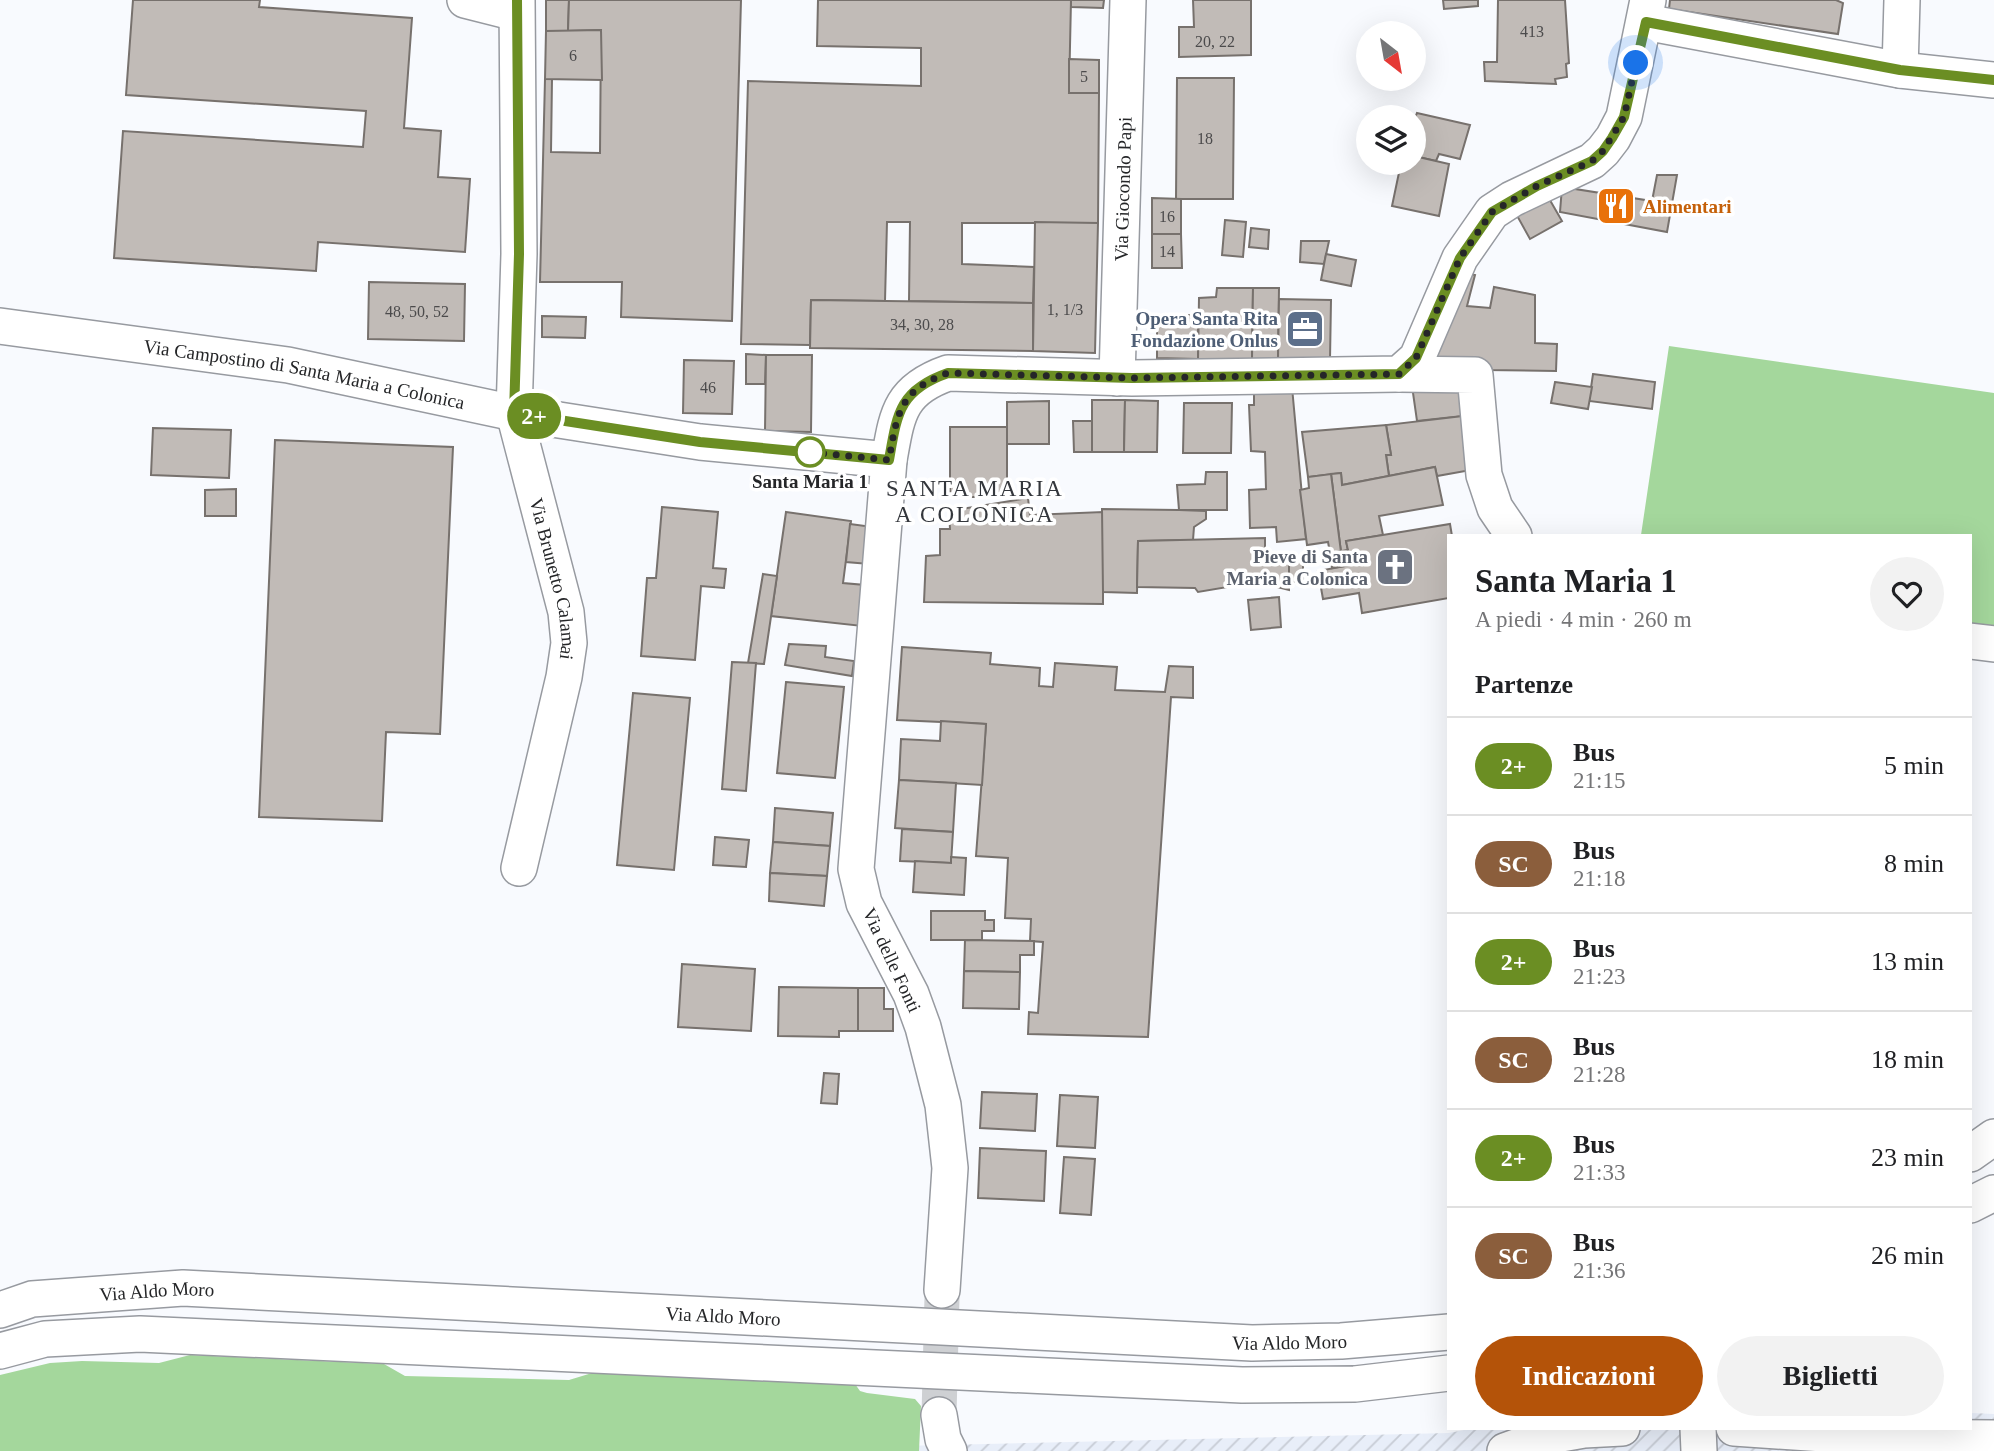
<!DOCTYPE html>
<html lang="it">
<head>
<meta charset="utf-8">
<style>
	:root { --surface:#fff; --page:#f2f2f2; --text:#202124; --muted:#757577; --line:#e0e0e0; --accent:#b45309 }
	body { margin:0; font-family:Georgia,serif; background:var(--page); color:var(--text); height:100vh; display:flex; flex-direction:column; font-size:26px; white-space:nowrap }
	* { box-sizing:border-box; margin:0 }
	p { font-size:23px; color:var(--muted) }
	.icon { flex:none; width:38px; height:38px; fill:none; stroke:currentColor; stroke-width:2; stroke-linecap:round; stroke-linejoin:round }
	.map { position:relative; flex:1; overflow:hidden }
	.details { position:absolute; left:1447px; top:534px; width:525px; height:896px; display:flex; flex-direction:column; background:var(--surface); border-radius:0px; box-shadow:0 7px 28px #0002 }
	.details>* { flex:none }
	.badge { padding:0 14px; border-radius:23px; font-size:24px; line-height:46px }
	.needle { width:46px; rotate:149deg }
	.fabs { position:absolute; left:1356px; top:21px; display:grid; gap:14px }
	.fabs a { display:grid; place-items:center; width:70px; height:70px; border-radius:50%; background:var(--surface); box-shadow:0 7px 28px #0002; font-size:35px }
	.you { position:absolute; width:35px; height:35px; margin:-18px; border:5px solid #fff; border-radius:50%; background:#1a73e8; box-shadow:0 0 0 10px #1a73e833 }
	.map>.badge { position:absolute; translate:-50% -50%; box-shadow:0 0 0 4px #fff }
	h2 { padding:0 28px; font-size:26px; line-height:63px }
	.round { display:grid; place-items:center; flex:none; width:74px; height:74px; border-radius:37px; background:var(--page) }
	.overview { display:flex; align-items:center; justify-content:space-between; height:119px; padding:0 28px }
	h1 { font-size:33px; font-weight:700; line-height:52px }
	.primary-button { display:flex; gap:14px; margin-top:auto; padding:14px 28px }
	.primary-button a { flex:1; height:80px; border-radius:42px; background:var(--accent); color:#fff; font-size:28px; font-weight:700; line-height:80px; text-align:center }
	.primary-button a+a { background:var(--page); color:var(--text) }
	ul { padding:0; list-style:none }
	li { display:flex; align-items:center; gap:21px; height:98px; padding:0 28px; border-top:2px solid var(--line) }
	li div { flex:1 }
	li b { display:block; font-size:26px }
	li em { font-style:normal }
	li .badge { min-width:77px; font-weight:700; text-align:center }
	.map>svg:first-child { display:block }
	.industrial { fill:url(#industrial-furrows) }
	.green { fill:#a4d79c }
	.building { fill:#c1bbb7; stroke:#77716d; stroke-width:2 }
	.lines { fill:none; stroke-linecap:round; stroke-linejoin:round }
	.minor-tunnel { stroke:#ced0d3; stroke-width:35; stroke-dasharray:35 18; stroke-linecap:butt }
	.minor-casing { stroke:#979aa0; stroke-width:38 }
	.minor { stroke:#fff; stroke-width:35 }
	.line-casing { stroke:#fff; stroke-width:16 }
	.line { stroke:#6b8e23; stroke-width:10 }
	.walk { stroke:#252628; stroke-width:7; stroke-dasharray:0 12.6 }
	.stop-dot { fill:#fff; stroke:#6b8e23; stroke-width:3.5 }
	.labels { text-anchor:middle; dominant-baseline:central; stroke-width:7; stroke-linejoin:round; paint-order:stroke }
	.number-label { font-size:16px; fill:#4c4b4c }
	.street-label { font-size:19px; fill:#252628; stroke:#fff }
	.food-label { font-size:19px; font-weight:bold; fill:#c56008; stroke:#fff; text-anchor:start }
	.service-label { font-size:19px; font-weight:bold; fill:#4e5e75; stroke:#fff; text-anchor:end }
	.stop-label { font-size:19px; font-weight:bold; fill:#252628; stroke:#fff }
	.worship-label { font-size:19px; font-weight:bold; fill:#5b616d; stroke:#fff; text-anchor:end }
	.quarter-label { font-size:23px; letter-spacing:2px; fill:#34373c; stroke:#fff }
</style>
</head>
<body>
<div class="map">
<svg width="1994" height="1451" viewBox="0 0 1994 1451">
	<defs>
		<pattern id="industrial-furrows" width="10" height="10" patternUnits="userSpaceOnUse" patternTransform="scale(1.75)"><rect width="10" height="10" fill="#e8eef9"/><path d="M-1 1l2-2M0 10L10 0M9 11l2-2" fill="none" stroke="#c7ccd5"/></pattern>
	</defs>
	<rect width="100%" height="100%" fill="#f8fafe"/>
	<path class="industrial" d="M 1971,1413 L 1994,1414 L 1994,1451 L 691,1451 L 1449,1433 L 1474,1428 L 1970,1428 Z"/>
	<g class="green">
		<path d="M 1669,346 L 1994,393 L 1994,626 L 1971,623 L 1970,536 L 1641,535 Z"/>
		<path d="M 190,1355 L 384,1364 L 405,1376 L 569,1380 L 592,1373 L 855,1384 L 860,1391 L 867,1393 L 915,1399 L 921,1406 L 919,1451 L 0,1451 L 0,1375 L 50,1363 L 82,1361 L 159,1363 Z"/>
	</g>
	<g class="building">
		<path d="M 133,0 L 260,0 L 259,7 L 412,18 L 404,128 L 441,131 L 438,177 L 470,179 L 465,252 L 318,242 L 316,271 L 114,258 L 123,131 L 363,147 L 366,111 L 126,95 Z"/>
		<path d="M 546,0 L 569,0 L 568,31 L 546,31 Z"/>
		<path d="M 569,0 L 741,0 L 732,321 L 621,317 L 622,282 L 540,282 L 545,79 L 552,79 L 551,152 L 600,153 L 601,30 L 568,31 Z"/>
		<path d="M 818,0 L 1071,0 L 1069,93 L 1099,93 L 1098,223 L 962,223 L 962,264 L 1034,267 L 1033,303 L 909,301 L 910,222 L 887,222 L 885,301 L 811,300 L 810,345 L 741,344 L 748,81 L 921,86 L 921,48 L 817,46 Z"/>
		<path d="M 1071,0 L 1104,0 L 1103,8 L 1071,7 Z"/>
		<path d="M 1193,0 L 1251,0 L 1251,55 L 1179,57 L 1179,27 L 1194,27 Z"/>
		<path d="M 1443,0 L 1478,0 L 1478,6 L 1444,9 Z"/>
		<path d="M 1498,0 L 1565,0 L 1569,63 L 1566,64 L 1567,77 L 1555,79 L 1556,84 L 1485,81 L 1484,62 L 1497,62 Z"/>
		<path d="M 1670,0 L 1836,0 L 1843,3 L 1838,34 L 1669,9 Z"/>
		<path d="M 601,30 L 602,80 L 545,79 L 546,31 Z"/>
		<path d="M 1069,59 L 1099,60 L 1099,93 L 1069,93 Z"/>
		<path d="M 1177,78 L 1234,78 L 1233,199 L 1176,199 Z"/>
		<path d="M 1417,113 L 1470,125 L 1460,159 L 1439,154 L 1436,161 L 1414,156 L 1414,121 Z"/>
		<path d="M 1414,156 L 1449,164 L 1439,216 L 1392,206 L 1401,163 L 1414,163 Z"/>
		<path d="M 1657,175 L 1677,175 L 1667,232 L 1560,212 L 1562,187 L 1652,201 Z"/>
		<path d="M 1547,195 L 1562,221 L 1530,239 L 1515,212 Z"/>
		<path d="M 1152,198 L 1181,199 L 1181,234 L 1152,234 Z"/>
		<path d="M 1225,220 L 1246,222 L 1243,257 L 1222,255 Z"/>
		<path d="M 1035,222 L 1098,223 L 1095,353 L 1033,351 Z"/>
		<path d="M 1251,228 L 1269,230 L 1268,249 L 1249,247 Z"/>
		<path d="M 1152,234 L 1181,234 L 1182,268 L 1152,268 Z"/>
		<path d="M 1301,241 L 1329,241 L 1324,264 L 1300,262 Z"/>
		<path d="M 1326,254 L 1356,260 L 1351,286 L 1321,280 Z"/>
		<path d="M 1464,273 L 1475,275 L 1467,306 L 1490,308 L 1494,287 L 1535,295 L 1535,343 L 1557,344 L 1556,371 L 1485,370 L 1434,363 Z"/>
		<path d="M 369,282 L 465,284 L 464,341 L 368,339 Z"/>
		<path d="M 1217,288 L 1253,288 L 1252,359 L 1198,359 L 1199,298 L 1216,297 Z"/>
		<path d="M 1253,288 L 1279,288 L 1278,359 L 1252,359 Z"/>
		<path d="M 1279,299 L 1331,300 L 1330,360 L 1278,359 Z"/>
		<path d="M 811,300 L 1033,303 L 1033,351 L 810,348 Z"/>
		<path d="M 1157,315 L 1198,315 L 1198,359 L 1157,358 Z"/>
		<path d="M 542,316 L 586,317 L 585,338 L 542,337 Z"/>
		<path d="M 746,354 L 766,355 L 765,384 L 746,384 Z"/>
		<path d="M 766,355 L 812,355 L 811,432 L 765,431 Z"/>
		<path d="M 684,360 L 734,361 L 732,414 L 683,413 Z"/>
		<path d="M 1593,374 L 1655,382 L 1652,409 L 1589,401 Z"/>
		<path d="M 1459,381 L 1463,416 L 1417,421 L 1412,386 Z"/>
		<path d="M 1555,382 L 1592,387 L 1588,409 L 1551,403 Z"/>
		<path d="M 1292,387 L 1306,539 L 1277,542 L 1276,527 L 1250,528 L 1249,490 L 1266,489 L 1265,452 L 1251,451 L 1249,405 L 1254,405 L 1254,388 Z"/>
		<path d="M 1092,400 L 1125,400 L 1124,452 L 1092,452 Z"/>
		<path d="M 1125,400 L 1158,401 L 1157,452 L 1124,452 Z"/>
		<path d="M 1049,401 L 1049,444 L 1007,444 L 1007,402 Z"/>
		<path d="M 1184,403 L 1232,403 L 1231,453 L 1183,453 Z"/>
		<path d="M 1463,416 L 1471,470 L 1437,476 L 1435,467 L 1389,476 L 1386,455 L 1391,455 L 1386,425 Z"/>
		<path d="M 1073,421 L 1092,421 L 1092,452 L 1074,452 Z"/>
		<path d="M 1386,425 L 1391,455 L 1386,455 L 1389,476 L 1342,485 L 1341,473 L 1308,477 L 1302,432 Z"/>
		<rect x="950" y="427" width="57" height="70"/>
		<path d="M 153,428 L 231,430 L 229,478 L 151,475 Z"/>
		<path d="M 275,440 L 453,447 L 440,734 L 386,732 L 382,821 L 259,817 Z"/>
		<path d="M 1435,467 L 1443,505 L 1379,516 L 1383,535 L 1346,541 L 1348,550 L 1341,552 L 1331,474 L 1341,473 L 1342,485 Z"/>
		<path d="M 1206,472 L 1227,472 L 1227,510 L 1179,510 L 1177,485 L 1205,484 Z"/>
		<path d="M 1331,474 L 1341,552 L 1330,553 L 1328,542 L 1307,545 L 1300,490 L 1309,488 L 1308,477 Z"/>
		<path d="M 236,489 L 236,516 L 205,516 L 205,490 Z"/>
		<path d="M 1028,498 L 1030,515 L 1103,512 L 1103,604 L 924,602 L 926,556 L 940,555 L 940,529 L 950,529 L 949,511 Z"/>
		<path d="M 662,507 L 718,512 L 713,568 L 726,569 L 724,588 L 701,586 L 695,660 L 641,656 L 647,578 L 656,578 Z"/>
		<path d="M 1102,509 L 1179,510 L 1206,511 L 1206,519 L 1194,527 L 1193,540 L 1138,541 L 1137,593 L 1103,592 Z"/>
		<path d="M 786,512 L 851,521 L 843,583 L 865,585 L 862,626 L 771,616 Z"/>
		<path d="M 850,524 L 873,527 L 869,564 L 846,562 Z"/>
		<path d="M 1450,524 L 1452,536 L 1449,536 L 1449,598 L 1362,613 L 1359,593 L 1323,599 L 1318,571 L 1351,565 L 1346,541 Z"/>
		<path d="M 1265,538 L 1265,561 L 1289,561 L 1289,590 L 1257,582 L 1198,592 L 1195,588 L 1137,587 L 1138,541 Z"/>
		<path d="M 1348,550 L 1351,565 L 1332,568 L 1330,553 Z"/>
		<rect x="1289" y="561" width="14" height="21"/>
		<path d="M 763,574 L 777,576 L 764,664 L 748,663 Z"/>
		<path d="M 1279,597 L 1281,627 L 1251,630 L 1248,600 Z"/>
		<path d="M 789,644 L 826,646 L 825,657 L 854,661 L 852,676 L 785,665 Z"/>
		<path d="M 902,647 L 991,653 L 990,664 L 1040,668 L 1039,686 L 1053,687 L 1055,663 L 1117,667 L 1115,690 L 1165,692 L 1169,666 L 1193,667 L 1193,698 L 1171,697 L 1148,1037 L 1028,1034 L 1029,1012 L 1038,1013 L 1043,942 L 1030,941 L 1031,919 L 1005,918 L 1008,858 L 976,856 L 986,724 L 897,720 Z"/>
		<path d="M 732,662 L 756,663 L 746,791 L 722,789 Z"/>
		<path d="M 786,682 L 844,687 L 835,778 L 777,773 Z"/>
		<path d="M 633,693 L 690,698 L 674,870 L 617,865 Z"/>
		<path d="M 941,721 L 986,724 L 982,785 L 899,780 L 901,739 L 940,741 Z"/>
		<path d="M 899,780 L 956,783 L 953,832 L 895,828 Z"/>
		<path d="M 775,808 L 833,813 L 830,846 L 773,842 Z"/>
		<path d="M 902,829 L 953,832 L 951,863 L 900,861 Z"/>
		<path d="M 715,837 L 749,840 L 746,867 L 713,865 Z"/>
		<path d="M 773,842 L 830,846 L 827,876 L 770,873 Z"/>
		<path d="M 951,857 L 966,858 L 964,895 L 913,892 L 915,861 L 951,863 Z"/>
		<path d="M 770,873 L 827,876 L 824,906 L 769,901 Z"/>
		<path d="M 931,911 L 985,911 L 985,920 L 994,920 L 994,931 L 982,931 L 982,940 L 931,940 Z"/>
		<path d="M 965,940 L 1034,941 L 1034,955 L 1020,955 L 1020,972 L 964,971 Z"/>
		<path d="M 682,964 L 755,969 L 751,1031 L 678,1027 Z"/>
		<path d="M 964,971 L 1020,972 L 1019,1009 L 963,1008 Z"/>
		<path d="M 779,987 L 858,988 L 858,1031 L 839,1031 L 839,1037 L 778,1036 Z"/>
		<path d="M 858,988 L 884,988 L 884,1009 L 893,1009 L 893,1031 L 858,1031 Z"/>
		<path d="M 824,1073 L 839,1074 L 837,1104 L 821,1103 Z"/>
		<path d="M 982,1092 L 1037,1094 L 1035,1131 L 980,1128 Z"/>
		<path d="M 1060,1095 L 1098,1097 L 1095,1148 L 1057,1146 Z"/>
		<path d="M 980,1148 L 1046,1151 L 1044,1201 L 978,1198 Z"/>
		<path d="M 1064,1157 L 1095,1159 L 1091,1215 L 1060,1213 Z"/>
	</g>
	<g class="lines">
		<path class="minor-tunnel" d="M 939,1415 L 942,1297"/>
		<defs>
			<g id="minor">
				<path d="M 465,0 L 516,13"/>
				<path id="s1" d="M 517,0 L 519,254 L 514,413 L 566,612 L 569,643 L 564,677 L 519,868"/>
				<path d="M 1645,22 L 1900,70 L 1994,80"/>
				<path d="M 1900,70 L 1902,0"/>
				<path id="s2" d="M 0,326 L 288,365 L 514,413 L 700,442 L 889,460"/>
				<path d="M 1399,374 L 1475,375 L 1484,475 L 1495,508 L 1514,536"/>
				<path id="s3" d="M 1117,378 L 1128,0"/>
				<path d="M 1970,641 L 1994,644"/>
				<path d="M 1970,1154 L 1994,1137"/>
				<path d="M 1970,1205 L 1994,1193"/>
				<path d="M 942,1290 L 950,1168 L 943,1105 L 923,1027 L 911,994 L 864,903 L 856,869 L 889,460 C 897,415 899,390 948,373 L 1132,378 L 1399,374 L 1417,358 L 1460,258 L 1492,212 L 1512,199 L 1592,161 L 1603,151 L 1613,138 L 1624,117 L 1648,0"/>
				<path id="s4" d="M 0,1310 L 32,1299 L 183,1288 L 1252,1343 L 1341,1341 L 1449,1332"/>
				<path d="M 0,1351 L 45,1339 L 140,1334 L 1242,1385 L 1355,1384 L 1449,1373"/>
				<path d="M 939,1415 L 943,1439 L 949,1451"/>
				<path d="M 1698,1428 L 1699,1451"/>
				<path d="M 1734,1428 L 1868,1437 L 1994,1438"/>
				<path d="M 1505,1451 L 1544,1437 L 1584,1430 L 1622,1428"/>
			</g>
		</defs>
		<use href="#minor" class="minor-casing"/>
		<use href="#minor" class="minor"/>
	</g>
	<g class="lines">
		<defs>
			<path id="line" d="M 517,0 L 519,254 L 514,413 L 700,442 L 889,460 C 897,414 899,390 948,373 L 1132,378 L 1399,374 L 1416,358 L 1460,258 L 1492,212 L 1537,186 L 1592,161 L 1603,151 L 1612,138 L 1624,117 L 1646,22 L 1900,70 L 1994,80"/>
		</defs>
		<use href="#line" class="line-casing"/>
		<use href="#line" class="line"/>
		<path class="walk" d="M 810,452 L 798,451 L 889,460 C 897,414 899,390 948,373 L 1132,378 L 1399,374 L 1416,358 L 1460,258 L 1492,212 L 1537,186 L 1592,161 L 1603,151 L 1624,117 L 1636,63"/>
	</g>
	<defs>
		<symbol id="restaurant-square" viewBox="-11 -11 22 22"><rect x="-9" y="-9" width="18" height="18" rx="4" fill="#e8710a" stroke="#fff"/><path d="M-5-6h1v4h1v-4h1v4h1v-4h1v5L-1.5 .5V6h-2V.5L-5-1ZM5-6V6H3V1.5H1.5Q1.5-4 5-6Z" fill="#fff"/></symbol>
		<symbol id="office-square" viewBox="-11 -11 22 22"><rect x="-9" y="-9" width="18" height="18" rx="4" fill="#5c6f8a" stroke="#fff"/><path d="M-6-3h4V-5.5h4V-3h4V5H-6ZM-1-4.5V-3h2v-1.5ZM-6 0V1H6V0Z" fill="#fff"/></symbol>
		<symbol id="church-square" viewBox="-11 -11 22 22"><rect x="-9" y="-9" width="18" height="18" rx="4" fill="#6b7280" stroke="#fff"/><path d="M-1.2-6h2.4v3.5h3.3v2.4h-3.3V6h-2.4V-.1h-3.3v-2.4h3.3Z" fill="#fff"/></symbol>
	</defs>
	<g fill-rule="evenodd">
		<use href="#restaurant-square" x="1594" y="184" width="44" height="44"/>
		<use href="#office-square" x="1283" y="307" width="44" height="44"/>
		<use href="#church-square" x="1373" y="545" width="44" height="44"/>
	</g>
	<circle class="stop-dot" cx="810" cy="452" r="14"/>
	<g class="labels">
		<g class="number-label">
			<text x="1532" y="31">413</text>
			<text x="1215" y="41">20, 22</text>
			<text x="573" y="55">6</text>
			<text x="1084" y="76">5</text>
			<text x="1205" y="138">18</text>
			<text x="1167" y="216">16</text>
			<text x="1167" y="251">14</text>
			<text x="1065" y="309">1, 1/3</text>
			<text x="417" y="311">48, 50, 52</text>
			<text x="922" y="324">34, 30, 28</text>
			<text x="708" y="387">46</text>
		</g>
		<g class="street-label">
			<text stroke="none"><textPath href="#s3" startOffset="189">Via Giocondo Papi</textPath></text>
			<text stroke="none"><textPath href="#s2" startOffset="308">Via Campostino di Santa Maria a Colonica</textPath></text>
			<text stroke="none"><textPath href="#s1" startOffset="584">Via Brunetto Calamai</textPath></text>
			<text transform="translate(892 960) rotate(65)">Via delle Fonti</text>
			<text stroke="none"><textPath href="#s4" startOffset="159">Via Aldo Moro</textPath></text>
			<text stroke="none"><textPath href="#s4" startOffset="726">Via Aldo Moro</textPath></text>
			<text stroke="none"><textPath href="#s4" startOffset="1293">Via Aldo Moro</textPath></text>
		</g>
		<g class="food-label">
			<text x="1643" y="206">Alimentari</text>
		</g>
		<g class="service-label">
			<text x="1278" y="318">Opera Santa Rita<tspan x="1278" dy="22">Fondazione Onlus</tspan></text>
		</g>
		<g class="stop-label">
			<text x="810" y="481">Santa Maria 1</text>
		</g>
		<g class="worship-label">
			<text x="1368" y="556">Pieve di Santa<tspan x="1368" dy="22">Maria a Colonica</tspan></text>
		</g>
		<g class="quarter-label">
			<text x="975" y="488">SANTA MARIA<tspan x="975" dy="26">A COLONICA</tspan></text>
		</g>
	</g>
</svg>
<div class="fabs">
<a><svg class="needle" viewBox="-14 -14 28 28"><path d="M0-13l5 13h-10z" fill="#e53935"/><path d="M0 13l5-13h-10z" fill="#757577"/></svg></a>
<a><svg class="icon" aria-label="layers" viewBox="0 0 24 24"><path d="M12 4l9 5-9 5-9-5zM3 14l9 5 9-5"/></svg></a>
</div>
<div class="you" style="left:1636px;top:63px"></div>
<b class="badge" style="left:534px;top:416px;background:#6b8e23;color:#fff">2+</b>
<section class="details">
<div class="overview"><div><h1>Santa Maria 1</h1><p>A piedi · 4 min · 260 m</p></div><a class="round"><svg class="icon" aria-label="heart" viewBox="0 0 24 24"><path d="M12 20l-8-8c-3-5 5-10 8-4 3-6 11-1 8 4z"/></svg></a></div>
<h2>Partenze</h2>
<ul>
<li><span class="badge" style="background:#6b8e23;color:#fff">2+</span><div><b>Bus</b><p>21:15</p></div><em>5 min</em></li>
<li><span class="badge" style="background:#8b5e3c;color:#fff">SC</span><div><b>Bus</b><p>21:18</p></div><em>8 min</em></li>
<li><span class="badge" style="background:#6b8e23;color:#fff">2+</span><div><b>Bus</b><p>21:23</p></div><em>13 min</em></li>
<li><span class="badge" style="background:#8b5e3c;color:#fff">SC</span><div><b>Bus</b><p>21:28</p></div><em>18 min</em></li>
<li><span class="badge" style="background:#6b8e23;color:#fff">2+</span><div><b>Bus</b><p>21:33</p></div><em>23 min</em></li>
<li><span class="badge" style="background:#8b5e3c;color:#fff">SC</span><div><b>Bus</b><p>21:36</p></div><em>26 min</em></li>
</ul>
<div class="primary-button"><a>Indicazioni</a><a>Biglietti</a></div>
</section>
</div>
</body>
</html>
